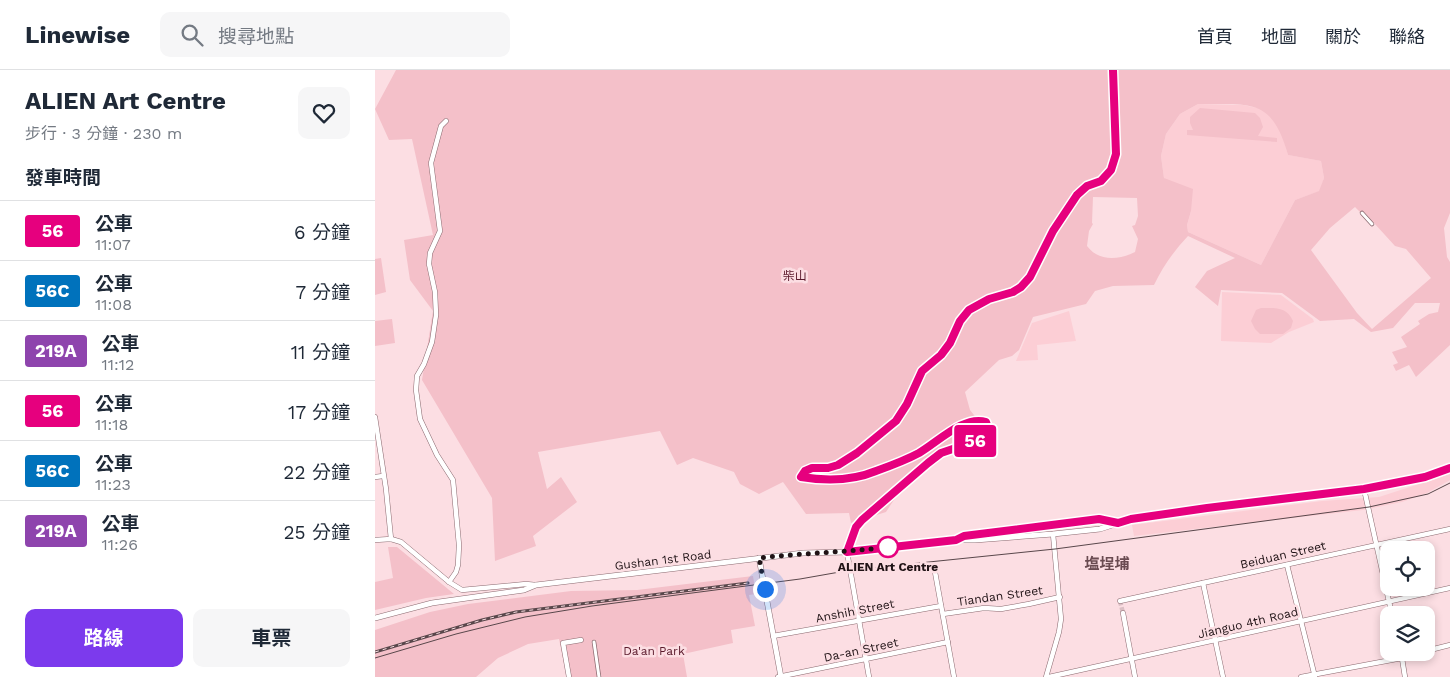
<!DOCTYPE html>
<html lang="zh-TW">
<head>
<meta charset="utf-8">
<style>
	:root { --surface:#fff; --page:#f6f6f7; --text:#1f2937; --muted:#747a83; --line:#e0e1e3; --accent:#7c3aed }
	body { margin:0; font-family:"Work Sans","Noto Sans TC",sans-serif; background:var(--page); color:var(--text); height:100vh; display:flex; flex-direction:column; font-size:19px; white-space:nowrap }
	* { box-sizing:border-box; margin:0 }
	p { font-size:16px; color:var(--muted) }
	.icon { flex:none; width:28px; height:28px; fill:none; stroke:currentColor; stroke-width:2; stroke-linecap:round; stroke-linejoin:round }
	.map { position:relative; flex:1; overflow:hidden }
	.details { display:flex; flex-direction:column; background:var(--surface); width:375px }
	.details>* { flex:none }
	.badge { padding:0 10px; border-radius:4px; font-size:18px; line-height:32px }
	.controls { position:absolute; left:1005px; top:471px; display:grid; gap:10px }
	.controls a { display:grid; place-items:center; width:55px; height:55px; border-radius:10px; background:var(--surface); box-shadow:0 2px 8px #0003; font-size:25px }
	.you { position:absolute; width:25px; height:25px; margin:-12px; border:4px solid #fff; border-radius:50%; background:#1a73e8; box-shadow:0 0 0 8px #1a73e833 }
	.map>.badge { position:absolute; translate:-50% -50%; box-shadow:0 0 0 2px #fff }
	h2 { padding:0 25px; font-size:19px; line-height:45px }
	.round { display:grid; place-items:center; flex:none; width:52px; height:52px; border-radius:10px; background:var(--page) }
	.summary { display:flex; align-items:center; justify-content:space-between; height:85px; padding:0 25px }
	h1 { font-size:24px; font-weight:700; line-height:38px }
	.cta { display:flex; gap:10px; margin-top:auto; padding:10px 25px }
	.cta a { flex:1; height:58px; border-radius:10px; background:var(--accent); color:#fff; font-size:20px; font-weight:700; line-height:58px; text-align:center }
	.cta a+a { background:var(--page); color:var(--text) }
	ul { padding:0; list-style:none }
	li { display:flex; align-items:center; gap:15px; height:60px; padding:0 25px; border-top:1px solid var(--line) }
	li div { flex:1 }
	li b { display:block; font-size:19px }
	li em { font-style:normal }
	li .badge { min-width:55px; font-weight:700; text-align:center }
	header { display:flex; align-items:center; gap:30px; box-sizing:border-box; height:70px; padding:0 25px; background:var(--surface); border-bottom:1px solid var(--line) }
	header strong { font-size:24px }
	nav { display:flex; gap:28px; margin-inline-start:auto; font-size:18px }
	.search { width:350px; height:45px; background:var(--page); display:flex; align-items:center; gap:12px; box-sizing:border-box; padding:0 18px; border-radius:10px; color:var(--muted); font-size:19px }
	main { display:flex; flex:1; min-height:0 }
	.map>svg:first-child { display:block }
	.built { fill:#fcced5 }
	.green { fill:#f4c0c9; fill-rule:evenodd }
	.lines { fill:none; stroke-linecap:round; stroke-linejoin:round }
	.minor-tunnel { stroke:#dbbfc4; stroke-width:4.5; stroke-dasharray:4.5 2; stroke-linecap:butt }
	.pedestrian-casing { stroke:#8b6a70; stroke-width:4.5 }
	.minor-casing { stroke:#8b6a70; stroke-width:5.5 }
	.tertiary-casing { stroke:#8b6a70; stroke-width:6 }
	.pedestrian { stroke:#fff; stroke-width:3 }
	.minor { stroke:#fff; stroke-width:4.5 }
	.tertiary { stroke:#fff; stroke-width:5 }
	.tram { stroke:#59474b; stroke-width:1 }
	.rail-casing { stroke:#59474b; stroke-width:3 }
	.rail { stroke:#fcdee3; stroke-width:1; stroke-dasharray:4; stroke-linecap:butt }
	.line-casing { stroke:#fff; stroke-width:11 }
	.line { stroke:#e6007e; stroke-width:8 }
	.walk { stroke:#1f1215; stroke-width:5; stroke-dasharray:0 9 }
	.stop-dot { fill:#fff; stroke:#e6007e; stroke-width:2.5 }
	.labels { text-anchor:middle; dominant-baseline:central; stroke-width:5; stroke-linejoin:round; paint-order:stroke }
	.park-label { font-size:12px; fill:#5a192b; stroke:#fcdee3 }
	.street-label { font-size:12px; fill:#1f1215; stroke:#fcdee3 }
	.stop-label { font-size:12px; font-weight:bold; fill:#1f1215; stroke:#fcdee3 }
	.quarter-label { font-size:15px; font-weight:bold; fill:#6a4b51; stroke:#fcdee3 }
</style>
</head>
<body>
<header>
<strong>Linewise</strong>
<div class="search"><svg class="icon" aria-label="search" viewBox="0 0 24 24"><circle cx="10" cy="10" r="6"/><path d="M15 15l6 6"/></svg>搜尋地點</div>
<nav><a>首頁</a><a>地圖</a><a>關於</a><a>聯絡</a></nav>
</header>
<main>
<section class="details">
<div class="summary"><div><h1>ALIEN Art Centre</h1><p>步行 · 3 分鐘 · 230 m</p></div><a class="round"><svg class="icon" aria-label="heart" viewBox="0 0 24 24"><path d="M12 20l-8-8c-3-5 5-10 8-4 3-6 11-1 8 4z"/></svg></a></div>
<h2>發車時間</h2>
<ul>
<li><span class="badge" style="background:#e6007e;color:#fff">56</span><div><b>公車</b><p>11:07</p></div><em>6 分鐘</em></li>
<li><span class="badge" style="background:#0072bc;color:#fff">56C</span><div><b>公車</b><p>11:08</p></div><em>7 分鐘</em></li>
<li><span class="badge" style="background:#8e44ad;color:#fff">219A</span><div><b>公車</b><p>11:12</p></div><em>11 分鐘</em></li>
<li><span class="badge" style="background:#e6007e;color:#fff">56</span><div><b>公車</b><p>11:18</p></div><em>17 分鐘</em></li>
<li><span class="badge" style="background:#0072bc;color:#fff">56C</span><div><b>公車</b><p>11:23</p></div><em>22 分鐘</em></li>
<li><span class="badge" style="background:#8e44ad;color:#fff">219A</span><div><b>公車</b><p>11:26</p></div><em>25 分鐘</em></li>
</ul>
<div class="cta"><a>路線</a><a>車票</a></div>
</section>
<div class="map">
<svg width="1075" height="607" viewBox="0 0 1075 607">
	<rect width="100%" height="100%" fill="#fcdee3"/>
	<g class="built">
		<path d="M 823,34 L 868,35 L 887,39 L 900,51 L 908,67 L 913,85 L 946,91 L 949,108 L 945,121 L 920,130 L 886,195 L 813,162 L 812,155 L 816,141 L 789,108 L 786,86 L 791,64 L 805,44 Z"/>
		<path d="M 847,222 L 906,225 L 938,249 L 939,252 L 914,262 L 896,273 L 846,271 Z"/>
		<path d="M 694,241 L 701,271 L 662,275 L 663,290 L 641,291 L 657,253 Z"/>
		<path d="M 1075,404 L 1075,410 L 1052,423 L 1027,432 L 988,440 L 759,466 L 757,455 L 947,431 L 1004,427 Z"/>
	</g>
	<g class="green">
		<path d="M 21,0 L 1075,0 L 1075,143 L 1069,158 L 1072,187 L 1075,192 L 1075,275 L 1041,307 L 1034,295 L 1021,301 L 1018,295 L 1023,293 L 1017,282 L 1032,277 L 1026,267 L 1045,254 L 1043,251 L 1054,244 L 1063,242 L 1065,233 L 1040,233 L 1018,258 L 996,262 L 979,249 L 945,251 L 907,223 L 846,220 L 843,236 L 820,217 L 832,201 L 860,188 L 813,166 C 799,181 788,196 779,215 L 738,216 L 720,221 L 711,234 L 658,247 L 644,280 L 637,286 L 624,290 L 590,322 L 595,340 L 610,359 L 606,367 L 564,380 L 539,399 L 511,442 L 476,453 L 474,443 L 431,444 L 408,412 L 384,424 L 365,414 L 359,402 L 318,388 L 302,395 L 285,361 L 163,382 L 172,419 L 186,407 L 202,432 L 158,466 L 161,476 L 120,491 L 117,428 L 47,310 L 58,241 L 35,210 L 29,170 L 58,165 L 37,69 L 14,70 L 0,39 ZM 823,34 C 875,35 897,27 913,85 L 946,91 L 949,108 L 944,121 L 920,130 L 886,195 L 813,162 L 812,155 L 816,141 L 818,119 L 789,108 L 786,86 L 791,64 L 805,44 ZM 718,127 L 762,128 L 763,146 L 760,155 L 757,156 L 763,169 L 760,182 C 744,190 724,192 712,176 L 714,161 L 718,154 L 717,153 ZM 980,137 L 986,143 L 989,142 L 1020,176 L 1031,179 L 1056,208 L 997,259 L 982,243 L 936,180 L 955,158 Z"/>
		<path d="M 825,38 L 880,43 L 885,48 L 888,57 L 883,66 L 902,68 L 902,72 L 812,65 L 812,60 L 818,60 L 815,53 L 815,47 Z"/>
		<path d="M 6,188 L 11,222 L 0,225 L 0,189 Z"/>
		<path d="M 886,238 C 899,238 912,236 918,251 L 916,258 L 908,264 L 885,264 L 880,259 L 876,251 L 881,240 Z"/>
		<path d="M 17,249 L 20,273 L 0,276 L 0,251 Z"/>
		<path d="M 13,477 L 22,477 L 79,524 L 51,528 L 0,540 L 0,512 L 18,508 Z"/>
		<path d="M 378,506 L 381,524 L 374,525 L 380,556 L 356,560 L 358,573 L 308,584 L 312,607 L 192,607 L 184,569 L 153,574 L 123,588 L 101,607 L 0,607 L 0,560 L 55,542 L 93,534 L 196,521 L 262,520 Z"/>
	</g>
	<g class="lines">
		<path class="minor-tunnel" d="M 745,531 L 748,543"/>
		<defs>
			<g id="pedestrian">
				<path d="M 987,143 L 997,154"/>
				<path d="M 219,572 L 224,607"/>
			</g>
			<g id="minor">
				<path d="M 71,51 L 66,56 L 56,93 L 65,161 L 55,183 L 54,194 L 60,222 L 61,245 L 57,272 L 49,294 L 42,306 L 41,320 L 45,349 L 62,385 L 78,410 L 84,475 L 83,495 L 81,502 L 74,512"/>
				<path d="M 0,347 L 11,419 L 16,469"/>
				<path d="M 0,407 L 8,406"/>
				<path d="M 989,419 L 1017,545"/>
				<path d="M 582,469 L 589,466 L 724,449 L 743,453"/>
				<path d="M 0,470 L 16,469 L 26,472 L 74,512 L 87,520 L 151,514 L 161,515"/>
				<path d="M 472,482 L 494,607"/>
				<path d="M 912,495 L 940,607"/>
				<path d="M 560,502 L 579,607"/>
				<path d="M 828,513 L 848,607"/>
				<path d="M 745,531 L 1075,459"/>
				<path d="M 748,543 L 760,607"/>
				<path d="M 568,544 L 609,538 L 626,539 L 654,534 L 685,527"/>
				<path d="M 398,566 L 566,536"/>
				<path d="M 1051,581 L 1075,575"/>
				<path d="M 1026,582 L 1030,607"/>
				<path d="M 194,607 L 188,573 L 206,570"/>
				<path d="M 403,607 L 573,572"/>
				<path d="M 671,607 L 684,562 L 686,549 L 678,464"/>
				<path d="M 674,607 L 1075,518"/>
				<path d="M 926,607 L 1027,588 L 1047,582"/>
			</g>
			<g id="tertiary">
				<path d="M 384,488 L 406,607"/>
				<path d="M 0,548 L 57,533 L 149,520 L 161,515 L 428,483 L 472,482 L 581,470 L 600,470 L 678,464 L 725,459 L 756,449 L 1009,416 L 1050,407 L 1075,398"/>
			</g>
		</defs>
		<use href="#pedestrian" class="pedestrian-casing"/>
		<use href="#minor" class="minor-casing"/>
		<use href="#tertiary" class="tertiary-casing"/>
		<use href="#pedestrian" class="pedestrian"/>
		<use href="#minor" class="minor"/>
		<use href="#tertiary" class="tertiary"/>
		<path class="tram" d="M 0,588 L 81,564 L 150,547 L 217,536 L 425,509 L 476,500 L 680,479 L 994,437 L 1053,424 L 1075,413"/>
		<defs>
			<path id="rail" d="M 0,582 L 107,550 L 141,542 L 373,513"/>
		</defs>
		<use href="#rail" class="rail-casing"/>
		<use href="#rail" class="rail"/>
	</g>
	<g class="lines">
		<defs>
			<path id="line" d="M 738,0 L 741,84 L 736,100 L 726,111 L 712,116 L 702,125 L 678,161 L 655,207 L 646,217 L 638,222 L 614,229 L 594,240 L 585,251 L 575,273 L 566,285 L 547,301 L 532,334 L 521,351 L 482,383 L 463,395 L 453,398 L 437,398 L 430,401 L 426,407 C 451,411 477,411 501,401 C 515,396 531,390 544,383 C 563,372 589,345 611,352 L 614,361 L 607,369 L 566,383 L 553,393 L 487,450 L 481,457 L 472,482 L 581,470 L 589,466 L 724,449 L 743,453 L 756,449 L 832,438 L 989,419 L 1050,407 L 1075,398"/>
		</defs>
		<use href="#line" class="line-casing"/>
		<use href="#line" class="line"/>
		<path class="walk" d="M 390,519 L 384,488 C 429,483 473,482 517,477 L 513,477"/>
	</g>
	<circle class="stop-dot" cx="513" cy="477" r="10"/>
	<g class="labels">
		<g class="park-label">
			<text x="420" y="206">柴山</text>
			<text x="279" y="581">Da'an Park</text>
		</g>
		<g class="street-label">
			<text transform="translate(908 485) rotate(-13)">Beiduan Street</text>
			<text transform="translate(288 490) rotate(-7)">Gushan 1st Road</text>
			<text transform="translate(625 526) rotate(-8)">Tiandan Street</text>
			<text transform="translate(480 541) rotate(-11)">Anshih Street</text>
			<text transform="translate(873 553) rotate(-13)">Jianguo 4th Road</text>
			<text transform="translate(486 580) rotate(-12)">Da-an Street</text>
		</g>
		<g class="stop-label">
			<text x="513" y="497">ALIEN Art Centre</text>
		</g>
		<g class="quarter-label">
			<text x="732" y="494">塩埕埔</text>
		</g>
	</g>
</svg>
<div class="controls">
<a><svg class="icon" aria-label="locate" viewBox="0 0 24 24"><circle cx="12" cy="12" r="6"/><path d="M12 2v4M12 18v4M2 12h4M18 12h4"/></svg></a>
<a><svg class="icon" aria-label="layers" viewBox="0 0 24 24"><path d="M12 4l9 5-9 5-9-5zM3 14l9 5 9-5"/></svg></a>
</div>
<div class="you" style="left:390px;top:519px"></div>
<b class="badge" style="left:600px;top:371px;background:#e6007e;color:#fff">56</b>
</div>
</main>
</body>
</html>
